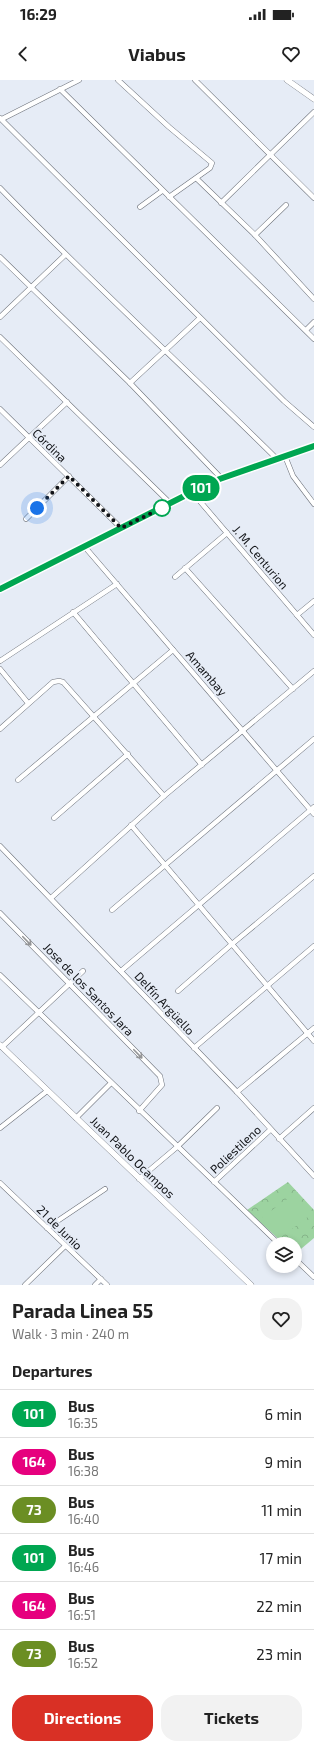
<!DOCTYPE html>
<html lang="en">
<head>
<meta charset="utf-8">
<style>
	:root { --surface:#fff; --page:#f2f2f2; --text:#222; --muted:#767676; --line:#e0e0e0; --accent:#d93025 }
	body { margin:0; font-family:"Exo 2",sans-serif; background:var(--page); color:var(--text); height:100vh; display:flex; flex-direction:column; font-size:15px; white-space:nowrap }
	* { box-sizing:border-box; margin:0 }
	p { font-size:13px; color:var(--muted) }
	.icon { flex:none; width:22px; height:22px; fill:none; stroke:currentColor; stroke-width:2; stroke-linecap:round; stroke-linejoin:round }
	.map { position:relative; height:1205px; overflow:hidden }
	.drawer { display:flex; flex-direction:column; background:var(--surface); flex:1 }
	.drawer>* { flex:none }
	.badge { padding:0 8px; border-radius:13px; font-size:14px; line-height:26px }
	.fabs { position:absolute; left:266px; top:1157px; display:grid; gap:8px }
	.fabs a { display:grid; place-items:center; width:36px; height:36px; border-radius:50%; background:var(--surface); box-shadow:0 2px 6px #0003; font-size:20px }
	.you { position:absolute; width:20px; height:20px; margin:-10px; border:3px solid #fff; border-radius:50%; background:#1a73e8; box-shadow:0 0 0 6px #1a73e833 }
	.map>.badge { position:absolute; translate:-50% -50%; box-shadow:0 0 0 2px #fff }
	h2 { padding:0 12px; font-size:15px; line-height:36px }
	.round { display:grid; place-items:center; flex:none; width:42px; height:42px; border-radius:16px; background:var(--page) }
	.summary { display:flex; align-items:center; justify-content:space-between; height:68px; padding:0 12px }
	h1 { font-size:19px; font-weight:700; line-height:30px }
	.action { display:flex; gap:8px; margin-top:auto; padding:8px 12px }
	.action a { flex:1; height:46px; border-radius:16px; background:var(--accent); color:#fff; font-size:16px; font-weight:700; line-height:46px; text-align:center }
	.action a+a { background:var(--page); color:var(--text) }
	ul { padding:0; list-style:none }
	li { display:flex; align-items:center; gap:12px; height:48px; padding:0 12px; border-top:1px solid var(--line) }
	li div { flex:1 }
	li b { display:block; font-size:15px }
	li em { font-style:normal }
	li .badge { min-width:44px; font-weight:700; text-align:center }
	.status { display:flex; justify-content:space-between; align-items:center; height:28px; padding:0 20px; background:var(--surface); direction:ltr }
	.status svg { height:11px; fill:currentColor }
	header { display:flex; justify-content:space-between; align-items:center; height:52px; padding:0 12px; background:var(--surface); font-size:18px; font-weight:700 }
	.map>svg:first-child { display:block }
	.park { fill:url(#park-crowns) }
	.pitch { fill:#9cd3a0 }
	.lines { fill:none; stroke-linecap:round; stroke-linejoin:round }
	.minor-casing { stroke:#6b7079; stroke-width:5.5 }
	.tertiary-casing { stroke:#6b7079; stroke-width:6 }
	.secondary-casing { stroke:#6b7079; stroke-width:7 }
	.minor { stroke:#fff; stroke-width:4.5 }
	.tertiary { stroke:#fff; stroke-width:5.5 }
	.secondary { stroke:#fff; stroke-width:6 }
	.oneway { stroke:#949597 }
	.line-casing { stroke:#fff; stroke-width:9 }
	.line { stroke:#00a651; stroke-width:6 }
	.walk { stroke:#111317; stroke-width:4; stroke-dasharray:0 7.2 }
	.stop-dot { fill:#fff; stroke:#00a651; stroke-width:2 }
	.labels { text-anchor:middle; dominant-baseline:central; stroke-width:4; stroke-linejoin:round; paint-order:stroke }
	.street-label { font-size:12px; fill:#111317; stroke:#e6ecf6 }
</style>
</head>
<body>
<div class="status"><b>16:29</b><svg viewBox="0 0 49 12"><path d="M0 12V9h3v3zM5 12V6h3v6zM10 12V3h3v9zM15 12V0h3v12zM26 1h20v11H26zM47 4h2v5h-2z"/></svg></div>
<header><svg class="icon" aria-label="back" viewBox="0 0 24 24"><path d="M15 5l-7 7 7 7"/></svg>Viabus<svg class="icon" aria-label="heart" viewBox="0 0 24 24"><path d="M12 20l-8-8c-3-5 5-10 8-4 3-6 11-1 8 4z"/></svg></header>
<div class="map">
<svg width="314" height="1205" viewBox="0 0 314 1205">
	<defs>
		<pattern id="park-crowns" width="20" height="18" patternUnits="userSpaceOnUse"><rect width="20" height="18" fill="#9cd3a0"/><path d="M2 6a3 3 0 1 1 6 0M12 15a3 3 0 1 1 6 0" fill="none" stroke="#85b489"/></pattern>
	</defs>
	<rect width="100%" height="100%" fill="#e6ecf6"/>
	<path class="park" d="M 288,1102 L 314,1130 L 314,1158 L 295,1174 L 295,1164 L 284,1164 L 247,1130 Z"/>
	<path class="pitch" d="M 294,1114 L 313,1133 L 280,1158 L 260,1139 Z"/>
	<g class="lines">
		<defs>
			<g id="minor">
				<path d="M 118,0 L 169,47 L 212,83 L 210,88 L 169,117"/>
				<path d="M 195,0 L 314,118"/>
				<path d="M 60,9 L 314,259"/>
				<path d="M 0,38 L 284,321 L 314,347"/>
				<path d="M 2,39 L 79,0"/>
				<path d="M 197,99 L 255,155 L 314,219"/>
				<path d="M 0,108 C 90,201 185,288 277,379"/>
				<path d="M 221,123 L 314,32"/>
				<path d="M 140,127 L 162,111"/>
				<path d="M 255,155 L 286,125"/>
				<path d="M 0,177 L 130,303 L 222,399"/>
				<path d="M 0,237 L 65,175"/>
				<path d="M 306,250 L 314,242"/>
				<path d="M 0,257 L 170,423"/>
				<path d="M 130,303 L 200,238"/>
				<path d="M 0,329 L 121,448"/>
				<path d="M 285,376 L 293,396 L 314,424"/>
				<path d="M 0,385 L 67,322"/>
				<path d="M 192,412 L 314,555"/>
				<path d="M 26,439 L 69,396"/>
				<path d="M 84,466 L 314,734"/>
				<path d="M 185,488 L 293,609"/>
				<path d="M 175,497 L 227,453"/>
				<path d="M 73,532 L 202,685"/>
				<path d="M 297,535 L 314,521"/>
				<path d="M 0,581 L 117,504"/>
				<path d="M 0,589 L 28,623"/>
				<path d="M 0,649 L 53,602 L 59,601 L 63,602 L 164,716"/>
				<path d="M 18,700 L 173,570"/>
				<path d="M 54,738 L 128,674"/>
				<path d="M 131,745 L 314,961"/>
				<path d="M 0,766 L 237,1012 L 314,1096"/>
				<path d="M 51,818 L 164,716 L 314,591"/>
				<path d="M 112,830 L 314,659"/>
				<path d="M 0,833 L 160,996 L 162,1005 L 139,1031"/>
				<path d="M 121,891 L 314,727"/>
				<path d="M 0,895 L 279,1164"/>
				<path d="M 178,911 L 232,864 L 314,796"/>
				<path d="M 2,967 L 83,891"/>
				<path d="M 194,968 L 314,866"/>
				<path d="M 237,1012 L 314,948"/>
				<path d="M 76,1038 L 111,1003"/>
				<path d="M 0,1048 L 47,1011"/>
				<path d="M 279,1059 L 314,1028"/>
				<path d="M 139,1099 L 177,1067 L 217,1028"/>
				<path d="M 214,1102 L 270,1050"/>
				<path d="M 0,1103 L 107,1205"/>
				<path d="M 47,1148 L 105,1109"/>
				<path d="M 295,1179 L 314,1197"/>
				<path d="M 25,1205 L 65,1166"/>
				<path d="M 95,1205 L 101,1199"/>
			</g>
			<g id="tertiary">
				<path d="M 287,0 L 314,19"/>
				<path d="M 0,965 L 251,1205"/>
			</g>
			<path id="secondary" d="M 0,509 L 215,401 L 314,366"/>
		</defs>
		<use href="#minor" class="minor-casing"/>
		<use href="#tertiary" class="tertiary-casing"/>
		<use href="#secondary" class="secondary-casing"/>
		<use href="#minor" class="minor"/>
		<use href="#tertiary" class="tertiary"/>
		<use href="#secondary" class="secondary"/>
	</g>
	<defs><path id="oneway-shaft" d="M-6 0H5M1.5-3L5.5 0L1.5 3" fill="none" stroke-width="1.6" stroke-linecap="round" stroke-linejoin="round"/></defs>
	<g class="oneway">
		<use href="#oneway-shaft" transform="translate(27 861) rotate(46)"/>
		<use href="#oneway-shaft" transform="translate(138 974) rotate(46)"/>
	</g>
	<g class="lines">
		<defs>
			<path id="line" d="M 0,509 L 214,401 L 314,366"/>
		</defs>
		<use href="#line" class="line-casing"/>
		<use href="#line" class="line"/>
		<path class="walk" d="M 37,428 L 69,396 L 121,448 L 162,428"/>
	</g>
	<circle class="stop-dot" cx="162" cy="428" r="8"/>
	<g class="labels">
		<g class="street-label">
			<text transform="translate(50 365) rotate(44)">Córdina</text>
			<text transform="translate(261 477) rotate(50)">J. M. Centurion</text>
			<text transform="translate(207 593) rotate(49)">Amambay</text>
			<text transform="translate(89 909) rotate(46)">Jose de los Santos Jara</text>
			<text transform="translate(165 923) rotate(47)">Delfín Argüello</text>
			<text transform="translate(235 1069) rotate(-43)">Poliestileno</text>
			<text transform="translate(133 1077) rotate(44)">Juan Pablo Ocampos</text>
			<text transform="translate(60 1147) rotate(44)">21 de Junio</text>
		</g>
	</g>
</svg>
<div class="fabs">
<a><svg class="icon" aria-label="layers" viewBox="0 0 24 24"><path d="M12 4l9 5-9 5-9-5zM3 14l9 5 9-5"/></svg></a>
</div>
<div class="you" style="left:37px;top:428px"></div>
<b class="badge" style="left:201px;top:408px;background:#00a651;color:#fff">101</b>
</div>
<section class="drawer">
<div class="summary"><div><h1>Parada Linea 55</h1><p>Walk · 3 min · 240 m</p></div><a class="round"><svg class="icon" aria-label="heart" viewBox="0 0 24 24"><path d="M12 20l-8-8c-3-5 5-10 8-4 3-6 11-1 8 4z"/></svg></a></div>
<h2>Departures</h2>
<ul>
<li><span class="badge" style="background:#00a651;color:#fff">101</span><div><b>Bus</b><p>16:35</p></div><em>6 min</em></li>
<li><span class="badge" style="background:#e6007e;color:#fff">164</span><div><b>Bus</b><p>16:38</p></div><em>9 min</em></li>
<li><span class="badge" style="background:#6b8e23;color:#fff">73</span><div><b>Bus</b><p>16:40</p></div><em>11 min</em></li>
<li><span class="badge" style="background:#00a651;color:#fff">101</span><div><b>Bus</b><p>16:46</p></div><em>17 min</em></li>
<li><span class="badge" style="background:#e6007e;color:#fff">164</span><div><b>Bus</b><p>16:51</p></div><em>22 min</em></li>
<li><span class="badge" style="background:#6b8e23;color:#fff">73</span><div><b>Bus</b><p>16:52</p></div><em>23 min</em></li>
</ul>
<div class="action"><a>Directions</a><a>Tickets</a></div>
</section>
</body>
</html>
